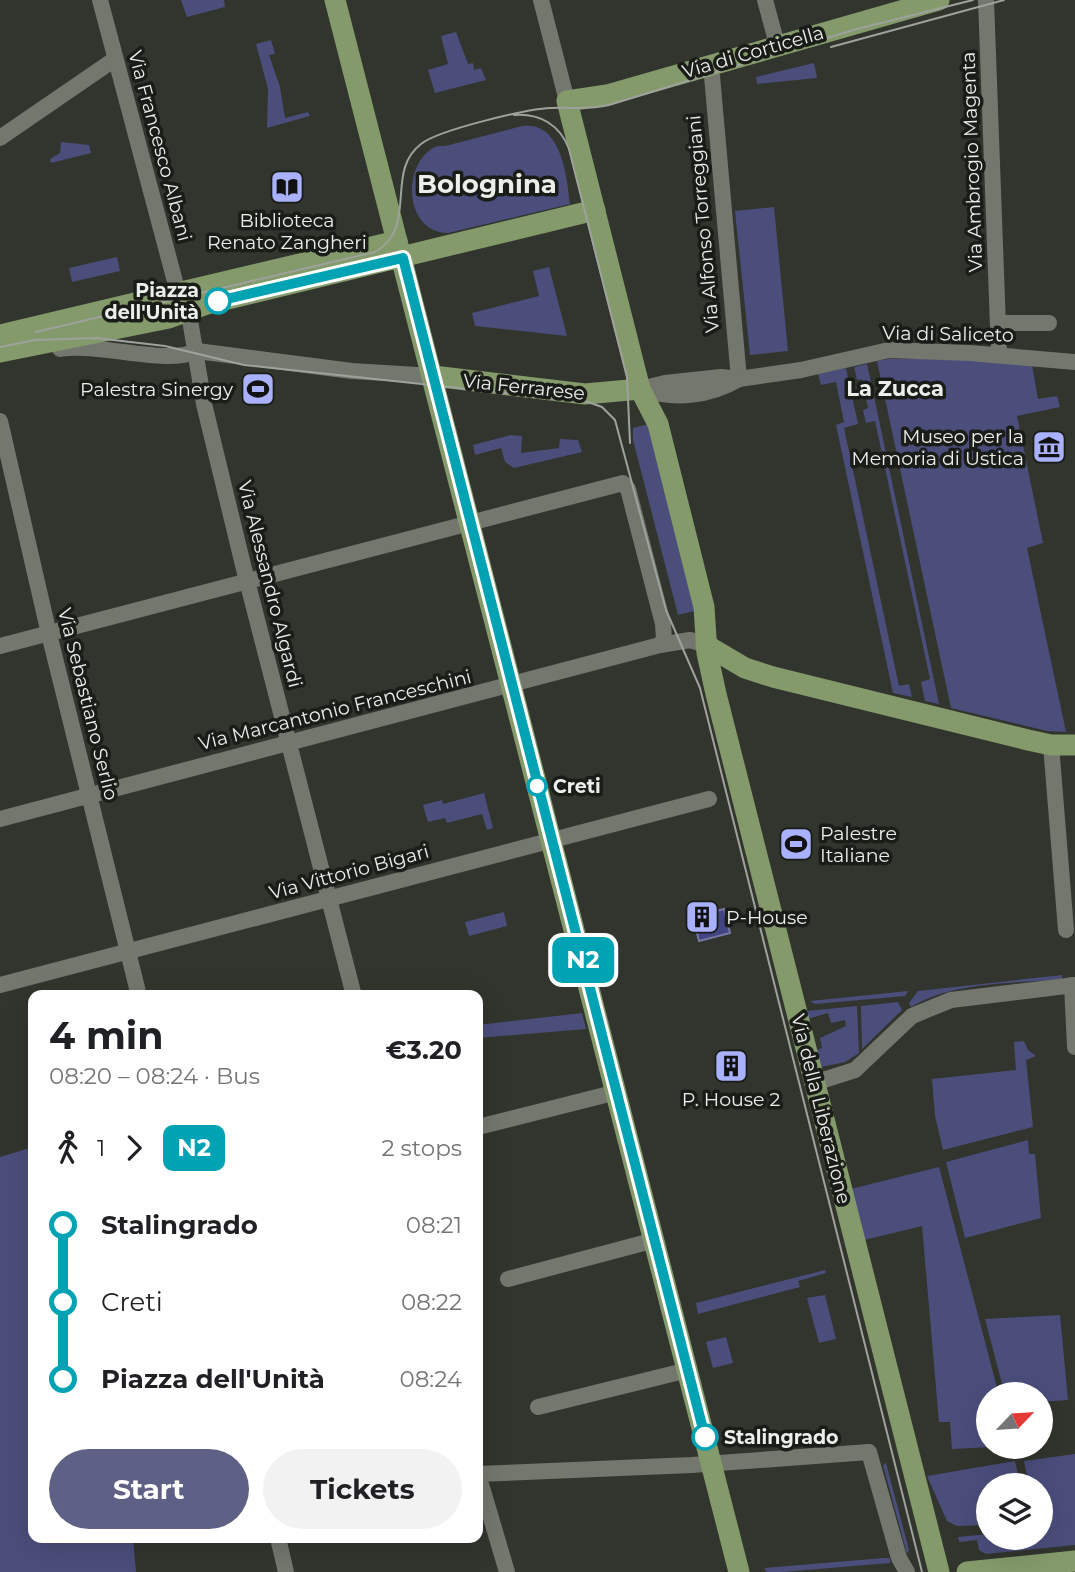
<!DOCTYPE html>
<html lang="en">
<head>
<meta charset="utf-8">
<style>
	:root { --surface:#fff; --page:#f2f2f2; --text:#202124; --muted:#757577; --accent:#5e6185 }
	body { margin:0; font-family:Montserrat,sans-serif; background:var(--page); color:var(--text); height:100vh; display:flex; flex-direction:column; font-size:26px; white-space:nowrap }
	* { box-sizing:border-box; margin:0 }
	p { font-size:23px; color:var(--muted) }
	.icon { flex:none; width:38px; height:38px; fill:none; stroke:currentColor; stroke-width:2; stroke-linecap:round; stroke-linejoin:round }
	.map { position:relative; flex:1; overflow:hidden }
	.drawer { position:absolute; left:28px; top:990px; width:455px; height:553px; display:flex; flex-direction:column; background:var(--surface); border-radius:14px; box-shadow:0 7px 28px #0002 }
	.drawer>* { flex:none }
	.badge { padding:0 14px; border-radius:10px; font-size:24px; line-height:46px }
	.needle { width:46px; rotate:65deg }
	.fabs { position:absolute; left:976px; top:1382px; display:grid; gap:14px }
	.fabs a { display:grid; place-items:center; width:77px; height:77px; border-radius:50%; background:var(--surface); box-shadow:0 7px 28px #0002; font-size:35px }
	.map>.badge { position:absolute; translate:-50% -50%; box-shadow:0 0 0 4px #fff }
	.legs { display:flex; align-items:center; gap:10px; height:77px; padding:0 21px; font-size:23px }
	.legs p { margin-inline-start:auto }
	.overview { display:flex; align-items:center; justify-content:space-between; height:119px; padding:0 21px }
	h1 { font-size:38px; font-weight:700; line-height:52px }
	.cta { display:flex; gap:14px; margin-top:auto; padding:14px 21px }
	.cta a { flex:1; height:80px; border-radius:42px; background:var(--accent); color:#fff; font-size:28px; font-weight:700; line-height:80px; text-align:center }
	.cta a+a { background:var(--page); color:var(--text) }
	ul { padding:0 21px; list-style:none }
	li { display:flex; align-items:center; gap:24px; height:77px; font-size:26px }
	li i { display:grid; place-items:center; width:10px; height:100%; margin:0 9px; background:currentColor }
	li i::after { content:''; width:18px; height:18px; margin:-9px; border:5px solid; border-radius:50%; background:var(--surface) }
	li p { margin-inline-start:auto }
	li:first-child i { background:linear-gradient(#0000 50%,currentColor 0) }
	li:last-child i { background:linear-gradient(currentColor 50%,#0000 0) }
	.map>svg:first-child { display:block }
	.green { fill:#4b4e7b }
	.water { fill:#424483; stroke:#7577a2; stroke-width:2 }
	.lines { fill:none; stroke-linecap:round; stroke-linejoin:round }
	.minor { stroke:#73776e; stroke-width:16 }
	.major { stroke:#849a6b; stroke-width:21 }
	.tram { stroke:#9fa29c; stroke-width:2 }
	.line-1-casing { stroke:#fff; stroke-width:16 }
	.line-1 { stroke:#00a3b4; stroke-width:10 }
	.stop-1-dot { fill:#fff; stroke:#00a3b4; stroke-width:3.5 }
	.labels { text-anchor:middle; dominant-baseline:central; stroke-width:7; stroke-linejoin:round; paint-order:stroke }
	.street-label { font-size:19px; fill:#ebeee9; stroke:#1a1c18 }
	.poi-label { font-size:19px; fill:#ebeee9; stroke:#1a1c18 }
	.stop-label { font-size:19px; font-weight:bold; fill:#ebeee9; stroke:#1a1c18; text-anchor:start }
	.neighbourhood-label { font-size:21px; font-weight:bold; fill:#ebeee9; stroke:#1a1c18 }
	.district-label { font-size:26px; font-weight:bold; fill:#ebeee9; stroke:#1a1c18 }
</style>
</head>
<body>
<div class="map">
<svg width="1075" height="1572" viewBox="0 0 1075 1572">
	<rect width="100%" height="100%" fill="#31352d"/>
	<g class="green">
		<path d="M 181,0 L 224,0 L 225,7 L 187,17 Z"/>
		<path d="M 456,32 L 468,64 L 473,63 L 474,70 L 481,68 L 486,80 L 435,93 L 428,70 L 448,64 L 441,36 Z"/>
		<path d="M 271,40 L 275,54 L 269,55 L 280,87 L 285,118 L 308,112 L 310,116 L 267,128 L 268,89 L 256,44 Z"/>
		<path d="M 814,63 L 817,78 L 757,84 L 756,77 Z"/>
		<path d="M 523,126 C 561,121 567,176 570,204 L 448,233 C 404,233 401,164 435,147 C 440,145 442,147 449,145 C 473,139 498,132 523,126 Z"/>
		<path d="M 61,142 L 89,145 L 91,153 L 51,163 L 50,159 L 60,153 Z"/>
		<path d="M 774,207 L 788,351 L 750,355 L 735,211 Z"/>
		<path d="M 117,257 L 120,271 L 72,282 L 69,268 Z"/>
		<path d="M 549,267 L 567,336 L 475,326 L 472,313 L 539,296 L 533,271 Z"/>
		<path d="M 888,359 L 953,359 L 1032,365 L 1038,399 L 1057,396 L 1060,407 L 1017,416 L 1043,543 L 1027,548 L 1066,732 L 1047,731 L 951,708 L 877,361 Z"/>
		<path d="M 867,364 L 872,387 L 939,704 L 925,701 L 921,682 L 930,679 L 875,421 L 866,423 L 863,410 L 868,408 L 862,379 L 857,380 L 854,367 Z"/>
		<path d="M 846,368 L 858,424 L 844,428 L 899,686 L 909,684 L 912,697 L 893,693 L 836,425 L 844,422 L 836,382 L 821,385 L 818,374 Z"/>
		<path d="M 649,424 L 694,592 L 694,611 L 678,615 L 633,440 L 633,428 Z"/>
		<path d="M 511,435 L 522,436 L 521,453 L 559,448 L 560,439 L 578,440 L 582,452 L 514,468 L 505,462 L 501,448 L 475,455 L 473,445 Z"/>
		<path d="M 484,793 L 493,828 L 487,830 L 482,814 L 447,823 L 445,818 L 428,822 L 423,805 L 442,800 L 443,804 Z"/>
		<path d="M 504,912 L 507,926 L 469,936 L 465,922 Z"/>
		<path d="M 1062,975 L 1062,979 C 1014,984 954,981 911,1007 L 909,1003 L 918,991 Z"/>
		<path d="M 908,991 L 905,996 L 815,1004 L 810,1001 Z"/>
		<path d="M 898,1002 L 902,1010 L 862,1049 L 861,1006 Z"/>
		<path d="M 857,1006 L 859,1053 L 845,1062 L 821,1067 L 816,1050 L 822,1048 L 820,1038 L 846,1026 L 845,1020 L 831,1023 L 828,1013 L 808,1019 L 807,1011 Z"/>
		<path d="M 582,1013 L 586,1029 L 478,1038 L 478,1025 Z"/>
		<path d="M 1024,1041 L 1028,1050 L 1036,1056 L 1026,1060 L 1033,1127 L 943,1150 L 935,1116 L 932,1079 L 1016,1070 L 1014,1042 Z"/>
		<path d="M 1028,1140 L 1029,1154 L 1035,1154 L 1041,1218 L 965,1238 L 946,1162 Z"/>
		<path d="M 33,1147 L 33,1538 L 133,1538 L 136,1572 L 0,1572 L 0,1157 Z"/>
		<path d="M 939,1167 L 999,1395 L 989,1395 L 989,1447 L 992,1447 L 952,1449 L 950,1422 L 939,1422 L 922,1226 L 864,1240 L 851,1189 Z"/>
		<path d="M 825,1270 L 826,1273 L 798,1281 L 800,1287 L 698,1314 L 696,1303 Z"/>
		<path d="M 825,1295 L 836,1339 L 819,1343 L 807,1298 Z"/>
		<path d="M 1060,1315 L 1068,1400 L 1041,1402 L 1041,1395 L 1005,1395 L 985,1319 Z"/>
		<path d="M 726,1337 L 733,1363 L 713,1368 L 706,1342 Z"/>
		<path d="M 1075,1454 L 1075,1545 L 986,1554 L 979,1550 L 977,1540 L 959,1542 L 958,1537 L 989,1534 L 989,1538 L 1041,1538 L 1041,1486 L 1029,1486 L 1024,1461 Z"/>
		<path d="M 1015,1461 L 1021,1486 L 989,1486 L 989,1525 L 957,1526 L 947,1521 L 927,1476 Z"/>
		<path d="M 886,1463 L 909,1550 L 907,1554 L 883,1465 Z"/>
		<path d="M 884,1558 L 890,1558 L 890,1563 L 782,1572 L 767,1572 L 764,1568 Z"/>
	</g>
	<path class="water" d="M 724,909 L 730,933 L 699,941 L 693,917 Z"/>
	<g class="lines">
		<g class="minor">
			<path d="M 100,0 L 177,289 L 190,320 L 204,404 L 244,569 L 354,996"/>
			<path d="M 541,0 L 567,101"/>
			<path d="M 765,0 L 778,48"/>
			<path d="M 986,0 L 999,354"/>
			<path d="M 711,65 L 739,379"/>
			<path d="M 0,138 L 115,59"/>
			<path d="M 998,323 L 1049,323"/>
			<path d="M 60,349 C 99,342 166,366 197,351 L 352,371 L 433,376"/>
			<path d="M 640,389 L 665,383 L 721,377 L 739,379 L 801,370 L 889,350 L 970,353 L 1075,362"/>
			<path d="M 641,389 C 674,400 708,397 739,379"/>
			<path d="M 0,421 L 49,634 L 139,996"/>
			<path d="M 0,646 L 623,483 L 628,489 L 663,624 L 664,639 L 660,645"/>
			<path d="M 1051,745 L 1066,930"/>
			<path d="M 0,819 L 660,645 L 690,640 L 706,645"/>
			<path d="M 0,985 L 709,799"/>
			<path d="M 1072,985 L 1075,1047"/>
			<path d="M 814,1083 L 855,1070 L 912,1016 L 951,1000 L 1075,985"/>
			<path d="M 478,1127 L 617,1092"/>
			<path d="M 508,1279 L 655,1240"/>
			<path d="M 538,1407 L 688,1370"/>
			<path d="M 278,1538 L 286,1572"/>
			<path d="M 507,1572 L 478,1474 L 692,1465 L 869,1452 L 899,1558 L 907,1572"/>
		</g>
		<g class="major">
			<path d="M 335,0 L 739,1572"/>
			<path d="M 939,0 L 607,95 L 567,101 L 640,389 L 658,424 L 704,607 L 707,653 L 716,694 L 939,1572"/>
			<path d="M 0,335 L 397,241"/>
			<path d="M 0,352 L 169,318 L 207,304 L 595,210"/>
			<path d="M 433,376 L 585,394 L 640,389"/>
			<path d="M 706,645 L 745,668 L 773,677 L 1028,740 L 1051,745 L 1075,745"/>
			<path d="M 967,1572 L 1075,1561"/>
		</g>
		<g class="tram">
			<path d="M 831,47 L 1004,0"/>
			<path d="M 514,115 C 540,113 560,125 569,149 L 627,377 L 630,443"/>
			<path d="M 36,332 L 375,252 C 419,227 384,172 421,144 C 438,130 527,109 550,108 C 571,107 589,110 609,105 L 853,30 L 973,0"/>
			<path d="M 0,347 L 35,340 L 96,338 L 165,346 L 244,365 L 588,402 L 602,407 L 615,420 L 666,610 L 700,688 L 922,1572"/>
		</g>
	</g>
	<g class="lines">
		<defs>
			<path id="line-1" d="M 218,301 L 403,258 L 705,1437"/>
		</defs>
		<use href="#line-1" class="line-1-casing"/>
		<use href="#line-1" class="line-1"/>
	</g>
	<defs>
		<symbol id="library-square" viewBox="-11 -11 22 22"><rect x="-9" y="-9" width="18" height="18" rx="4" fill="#a9b0fc" stroke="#1a1c18"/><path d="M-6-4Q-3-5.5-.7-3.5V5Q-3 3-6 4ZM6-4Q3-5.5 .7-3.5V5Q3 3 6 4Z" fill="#111"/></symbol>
		<symbol id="stadium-square" viewBox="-11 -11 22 22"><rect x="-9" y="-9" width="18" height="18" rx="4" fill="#a9b0fc" stroke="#1a1c18"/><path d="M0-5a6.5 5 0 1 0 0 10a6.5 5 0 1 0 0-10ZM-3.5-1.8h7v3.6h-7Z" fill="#111"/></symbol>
		<symbol id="museum-square" viewBox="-11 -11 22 22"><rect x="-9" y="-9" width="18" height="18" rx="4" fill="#a9b0fc" stroke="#1a1c18"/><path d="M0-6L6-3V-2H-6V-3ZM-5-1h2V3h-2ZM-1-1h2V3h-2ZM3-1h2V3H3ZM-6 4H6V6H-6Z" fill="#111"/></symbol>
		<symbol id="building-square" viewBox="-11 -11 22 22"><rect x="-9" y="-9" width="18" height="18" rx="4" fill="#a9b0fc" stroke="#1a1c18"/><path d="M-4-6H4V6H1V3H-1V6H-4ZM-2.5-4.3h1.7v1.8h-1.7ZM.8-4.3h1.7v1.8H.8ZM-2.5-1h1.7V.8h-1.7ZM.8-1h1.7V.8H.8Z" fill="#111"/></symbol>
	</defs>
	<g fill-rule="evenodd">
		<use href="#library-square" x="268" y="168" width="38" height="38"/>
		<use href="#stadium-square" x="239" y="370" width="38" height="38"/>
		<use href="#museum-square" x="1030" y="428" width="38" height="38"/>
		<use href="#stadium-square" x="777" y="825" width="38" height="38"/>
		<use href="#building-square" x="683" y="898" width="38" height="38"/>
		<use href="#building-square" x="712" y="1047" width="38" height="38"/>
	</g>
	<g class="stop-1-dot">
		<circle cx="218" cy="301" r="12"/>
		<circle cx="537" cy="786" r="9"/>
		<circle cx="705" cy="1437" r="12"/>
	</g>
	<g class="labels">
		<g class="street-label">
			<text transform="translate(753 52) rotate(-16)">Via di Corticella</text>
			<text transform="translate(160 146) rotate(75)">Via Francesco Albani</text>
			<text transform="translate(972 162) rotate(-92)">Via Ambrogio Magenta</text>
			<text transform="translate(703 224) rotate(-95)">Via Alfonso Torreggiani</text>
			<text transform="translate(948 334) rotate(1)">Via di Saliceto</text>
			<text transform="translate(524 387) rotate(6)">Via Ferrarese</text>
			<text transform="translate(270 584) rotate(76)">Via Alessandro Algardi</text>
			<text transform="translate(88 704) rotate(76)">Via Sebastiano Serlio</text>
			<text transform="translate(335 710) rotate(-14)">Via Marcantonio Franceschini</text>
			<text transform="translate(349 872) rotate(-15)">Via Vittorio Bigari</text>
			<text transform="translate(821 1109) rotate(76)">Via della Liberazione</text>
		</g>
		<g class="poi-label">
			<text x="287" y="220">Biblioteca<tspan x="287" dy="22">Renato Zangheri</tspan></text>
			<text x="233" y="389" text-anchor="end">Palestra Sinergy</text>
			<text x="1024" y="436" text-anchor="end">Museo per la<tspan x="1024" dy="22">Memoria di Ustica</tspan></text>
			<text x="820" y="833" text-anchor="start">Palestre<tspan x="820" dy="22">Italiane</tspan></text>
			<text x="726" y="917" text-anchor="start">P-House</text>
			<text x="731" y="1099">P. House 2</text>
		</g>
		<g class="stop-label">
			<text x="199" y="290" text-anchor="end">Piazza<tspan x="199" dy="22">dell'Unità</tspan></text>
			<text x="553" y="786">Creti</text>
			<text x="724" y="1437">Stalingrado</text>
		</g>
		<g class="neighbourhood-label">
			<text x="895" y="388">La Zucca</text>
		</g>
		<g class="district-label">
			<text x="487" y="184">Bolognina</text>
		</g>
	</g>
</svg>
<div class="fabs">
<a><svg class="needle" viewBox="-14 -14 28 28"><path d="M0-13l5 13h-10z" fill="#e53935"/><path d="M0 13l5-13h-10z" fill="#757577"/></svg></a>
<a><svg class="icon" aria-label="layers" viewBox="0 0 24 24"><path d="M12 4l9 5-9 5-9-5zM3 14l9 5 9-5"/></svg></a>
</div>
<b class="badge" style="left:583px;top:960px;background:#00a3b4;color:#fff">N2</b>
<section class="drawer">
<div class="overview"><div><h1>4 min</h1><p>08:20 – 08:24 · Bus</p></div><b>€3.20</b></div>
<div class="legs"><svg class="icon" aria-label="walk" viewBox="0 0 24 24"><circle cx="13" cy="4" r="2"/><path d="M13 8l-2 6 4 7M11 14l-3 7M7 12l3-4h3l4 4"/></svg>1<svg class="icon" aria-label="forward" viewBox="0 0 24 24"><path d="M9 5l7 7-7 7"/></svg><b class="badge" style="background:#00a3b4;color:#fff">N2</b><p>2 stops</p></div>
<ul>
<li><i style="color:#00a3b4"></i><b>Stalingrado</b><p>08:21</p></li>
<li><i style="color:#00a3b4"></i><span>Creti</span><p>08:22</p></li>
<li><i style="color:#00a3b4"></i><b>Piazza dell'Unità</b><p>08:24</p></li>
</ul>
<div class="cta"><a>Start</a><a>Tickets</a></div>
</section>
</div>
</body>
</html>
